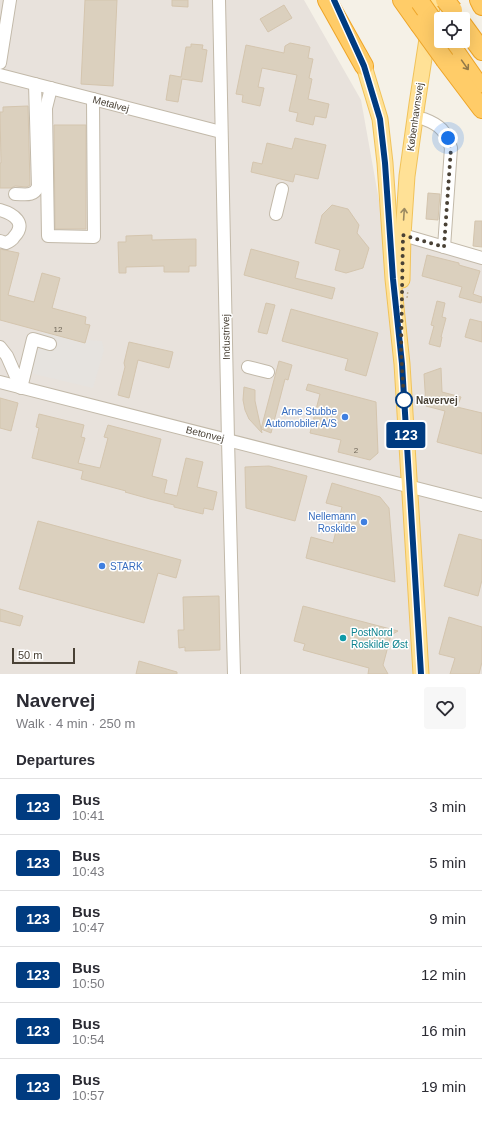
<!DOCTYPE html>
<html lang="en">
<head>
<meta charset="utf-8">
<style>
	:root { --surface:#fff; --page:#f7f7f7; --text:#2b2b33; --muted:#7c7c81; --line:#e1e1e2 }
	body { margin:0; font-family:Arial,sans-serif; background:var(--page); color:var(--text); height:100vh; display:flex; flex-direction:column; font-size:15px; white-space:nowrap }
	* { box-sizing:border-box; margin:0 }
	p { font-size:13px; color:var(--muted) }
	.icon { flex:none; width:22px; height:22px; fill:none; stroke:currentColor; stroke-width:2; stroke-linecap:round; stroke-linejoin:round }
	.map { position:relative; height:674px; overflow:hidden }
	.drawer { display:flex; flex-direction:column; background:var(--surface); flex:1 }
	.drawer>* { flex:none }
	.badge { padding:0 8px; border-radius:3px; font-size:14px; line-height:26px }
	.fabs { position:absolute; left:434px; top:12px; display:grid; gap:8px }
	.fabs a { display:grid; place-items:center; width:36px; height:36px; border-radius:4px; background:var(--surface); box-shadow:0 4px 16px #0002; font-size:20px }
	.scale { position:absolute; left:12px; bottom:10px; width:63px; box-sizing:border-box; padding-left:4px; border:2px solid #494135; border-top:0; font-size:11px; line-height:14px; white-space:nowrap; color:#494135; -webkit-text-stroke:3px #fff; paint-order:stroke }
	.you { position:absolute; width:20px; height:20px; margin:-10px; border:3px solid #fff; border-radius:50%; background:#1a73e8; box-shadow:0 0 0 6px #1a73e833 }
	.map>.badge { position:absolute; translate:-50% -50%; box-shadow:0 0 0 2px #fff }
	h2 { padding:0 16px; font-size:15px; line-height:36px }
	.round { display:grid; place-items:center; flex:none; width:42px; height:42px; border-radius:4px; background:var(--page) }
	.overview { display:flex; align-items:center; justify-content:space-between; height:68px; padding:0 16px }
	h1 { font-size:19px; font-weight:600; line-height:30px }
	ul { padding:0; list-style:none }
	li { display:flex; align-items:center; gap:12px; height:56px; padding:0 16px; border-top:1px solid var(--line) }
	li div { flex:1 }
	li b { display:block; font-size:15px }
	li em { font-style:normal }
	li .badge { min-width:44px; font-weight:700; text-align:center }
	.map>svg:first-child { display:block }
	.industrial { fill:#e8e2dc }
	.parking { fill:#e6e3df }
	.building { fill:#dbd0be; stroke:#d4c5ae }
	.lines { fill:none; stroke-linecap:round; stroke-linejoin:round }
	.minor-casing { stroke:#c2b9a9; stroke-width:14 }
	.major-casing { stroke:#f1c35a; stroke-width:17 }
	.highway-casing { stroke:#eea528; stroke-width:20 }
	.path { stroke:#c5b598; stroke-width:1.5; stroke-dasharray:2 2; stroke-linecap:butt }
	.minor { stroke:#fff; stroke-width:12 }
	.major { stroke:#ffe196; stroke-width:15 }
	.highway { stroke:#ffcc68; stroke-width:18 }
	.highway-bridge-casing { stroke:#eea528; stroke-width:20; stroke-linecap:butt }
	.highway-bridge { stroke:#ffcc68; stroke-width:18 }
	.oneway { stroke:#927949 }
	.oneway2 { stroke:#9b8961 }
	.line-casing { stroke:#fff; stroke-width:9 }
	.line { stroke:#003b80; stroke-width:6 }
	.walk { stroke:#494135; stroke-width:4; stroke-dasharray:0 7.2 }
	.stop-dot { fill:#fff; stroke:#003b80; stroke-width:2 }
	.shop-dot { fill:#3f7fe0; stroke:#fff; stroke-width:1.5 }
	.culture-dot { fill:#0f9aa8; stroke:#fff; stroke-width:1.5 }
	.labels { text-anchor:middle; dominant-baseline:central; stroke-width:3; stroke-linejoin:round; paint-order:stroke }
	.number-label { font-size:8px; fill:#6e6557 }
	.street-label { font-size:10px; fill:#494135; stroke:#fff }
	.stop-label { font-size:10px; font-weight:bold; fill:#494135; stroke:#fff; text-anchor:start }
	.shop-label { font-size:10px; fill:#366cbe; stroke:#fff; text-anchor:end }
	.culture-label { font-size:10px; fill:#0d838f; stroke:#fff; text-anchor:start }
</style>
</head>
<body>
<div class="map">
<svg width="482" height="674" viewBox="0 0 482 674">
	<rect width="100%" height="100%" fill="#f5f1e7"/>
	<path class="industrial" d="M 0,0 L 304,0 L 361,100 L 383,223 L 482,252 L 482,674 L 0,674 Z"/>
	<path class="parking" d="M 42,331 L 86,340 L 102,341 L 104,350 L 93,388 L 30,373 Z"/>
	<g class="building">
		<path d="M 85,0 L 117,0 L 113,86 L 81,84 Z"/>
		<path d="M 172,0 L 188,0 L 188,7 L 172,6 Z"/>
		<path d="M 284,5 L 292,18 L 268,32 L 260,19 Z"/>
		<path d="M 290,43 L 310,47 L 308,58 L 313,59 L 309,78 L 312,79 L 308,99 L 329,104 L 326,118 L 315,116 L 313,125 L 296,121 L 298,113 L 289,111 L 297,75 L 262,68 L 258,87 L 264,88 L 260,106 L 242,102 L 243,95 L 236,94 L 246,45 L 284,53 L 285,46 Z"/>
		<path d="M 191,44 L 203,45 L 202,49 L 207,50 L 202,82 L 182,79 L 178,102 L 166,100 L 170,75 L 181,77 L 186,47 L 191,47 Z"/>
		<path d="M 28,106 L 30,185 L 27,187 L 15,186 L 11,188 L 0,188 L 0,163 L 1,163 L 0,112 L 3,112 L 3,107 Z"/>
		<path d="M 54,125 L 86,125 L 86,229 L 55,229 Z"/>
		<path d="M 295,138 L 326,145 L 318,179 L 295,174 L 293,182 L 251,172 L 253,162 L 262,164 L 267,143 L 292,149 Z"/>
		<path d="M 428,193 L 440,194 L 438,220 L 426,219 Z"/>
		<path d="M 332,205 L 348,209 L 359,225 L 357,233 L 369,248 L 363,268 L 346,273 L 335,270 L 340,250 L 315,243 L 322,215 Z"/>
		<path d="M 475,221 L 482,221 L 482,247 L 473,246 Z"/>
		<path d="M 152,235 L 152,240 L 196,239 L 196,266 L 189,266 L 189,272 L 164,272 L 164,266 L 126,267 L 126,273 L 119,273 L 118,242 L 126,242 L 126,236 Z"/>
		<path d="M 0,249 L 19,253 L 8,295 L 34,302 L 42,273 L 60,278 L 52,308 L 86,317 L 85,324 L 90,325 L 85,343 L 0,320 Z"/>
		<path d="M 251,249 L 299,262 L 295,278 L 335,288 L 332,299 L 244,275 Z"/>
		<path d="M 427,255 L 459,263 L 459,265 L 480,271 L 473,294 L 482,297 L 481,303 L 459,297 L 462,287 L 422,276 Z"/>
		<path d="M 437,301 L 445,303 L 442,317 L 446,318 L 441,337 L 442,337 L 440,347 L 429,344 L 434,326 L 431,325 Z"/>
		<path d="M 266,303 L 275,305 L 267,334 L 258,332 Z"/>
		<path d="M 291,309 L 378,333 L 366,376 L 345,370 L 348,359 L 282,341 Z"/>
		<path d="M 470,319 L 482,322 L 482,342 L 465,337 Z"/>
		<path d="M 129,342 L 173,352 L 169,368 L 138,360 L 129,398 L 118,395 L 125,367 L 124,363 Z"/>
		<path d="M 279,361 L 292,365 L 288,380 L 285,379 L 271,433 L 261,429 Z"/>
		<path d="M 441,368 L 442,392 L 461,397 L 457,407 L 482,413 L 482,454 L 437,442 L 445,411 L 426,406 L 424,374 Z"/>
		<path d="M 308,384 L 376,402 L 378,453 L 370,460 L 338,452 L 341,440 L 310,433 L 320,394 L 306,390 Z"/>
		<path d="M 244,387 L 255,390 L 255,401 L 262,433 L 249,419 L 245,410 L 243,400 Z"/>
		<path d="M 0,398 L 18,403 L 11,431 L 0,428 Z"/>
		<path d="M 39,414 L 84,425 L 81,437 L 85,438 L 78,463 L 100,468 L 108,438 L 104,437 L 108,425 L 161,439 L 152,476 L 167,480 L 164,493 L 177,496 L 186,458 L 203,462 L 197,487 L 217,492 L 213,510 L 204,508 L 203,514 L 174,507 L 174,505 L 150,499 L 125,492 L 126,491 L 81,479 L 83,471 L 32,458 L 39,428 L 36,427 Z"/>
		<path d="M 269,466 L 307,476 L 295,521 L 246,508 L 245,467 Z"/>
		<path d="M 332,483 L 380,497 L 389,508 L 395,582 L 306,558 L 311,537 L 333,543 L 342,507 L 326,503 Z"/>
		<path d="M 38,521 L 181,560 L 176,578 L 158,573 L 144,623 L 19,589 Z"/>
		<path d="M 459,534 L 482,540 L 482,580 L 478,596 L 444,586 Z"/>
		<path d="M 219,596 L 220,650 L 185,651 L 185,647 L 179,648 L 178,630 L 184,630 L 183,597 Z"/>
		<path d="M 303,606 L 398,631 L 391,635 L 383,665 L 388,674 L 368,674 L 369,668 L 303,650 L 305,644 L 294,641 Z"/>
		<path d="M 0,609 L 23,616 L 20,626 L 0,621 Z"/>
		<path d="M 449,617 L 482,627 L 482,662 L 479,674 L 450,674 L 455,658 L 439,654 Z"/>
		<path d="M 139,661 L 177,672 L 177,674 L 136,674 Z"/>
	</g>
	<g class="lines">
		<defs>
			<g id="minor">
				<path d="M 219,0 L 228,440 L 234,674"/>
				<path d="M 0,63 L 10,0"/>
				<path d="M 0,75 L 221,132"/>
				<path d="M 51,88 L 46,108 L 48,236 L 94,237 L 93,99"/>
				<path d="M 424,119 C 440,125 446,131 451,148 L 444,247"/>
				<path d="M 15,194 C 25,194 33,197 38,187 L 35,84"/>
				<path d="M 0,210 C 14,214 27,223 14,237 C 13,239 9,242 6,243 C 5,243 1,241 0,241"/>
				<path d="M 276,214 L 282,189"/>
				<path d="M 403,235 L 482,258"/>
				<path d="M 0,347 L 7,356 L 21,388 L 33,339 L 50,344"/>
				<path d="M 248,367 L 268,372"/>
				<path d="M 0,382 L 482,505"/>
			</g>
			<g id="major">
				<path d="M 360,56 L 364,66 L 380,119 L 385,163 L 393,279 L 402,364 L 421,674"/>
				<path d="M 402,280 L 403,235 L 407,176 L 417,104 L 433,0"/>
			</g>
			<g id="highway">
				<path d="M 327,0 L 364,66"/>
				<path d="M 402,0 L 419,24"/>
				<path d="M 479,0 L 482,6"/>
				<path d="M 463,25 L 482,51"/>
				<path d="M 448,41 L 478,84"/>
				<path d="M 445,60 L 482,109"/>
			</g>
		</defs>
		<use href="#minor" class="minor-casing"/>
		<use href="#major" class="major-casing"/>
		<use href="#highway" class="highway-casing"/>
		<path class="path" d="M 407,298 L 408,290"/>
		<use href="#minor" class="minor"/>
		<use href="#major" class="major"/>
		<use href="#highway" class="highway"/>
		<defs>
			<g id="highway-bridge">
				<path d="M 445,0 L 453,10"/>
				<path d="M 420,2 L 441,32"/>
				<path d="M 419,24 L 445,60"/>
			</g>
		</defs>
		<use href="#highway-bridge" class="highway-bridge-casing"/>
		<use href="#highway-bridge" class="highway-bridge"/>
	</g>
	<defs><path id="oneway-shaft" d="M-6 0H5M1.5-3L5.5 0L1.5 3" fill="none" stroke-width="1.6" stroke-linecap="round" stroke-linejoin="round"/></defs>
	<use class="oneway" href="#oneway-shaft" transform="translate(465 65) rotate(55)"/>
	<use class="oneway2" href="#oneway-shaft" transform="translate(404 214) rotate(-86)"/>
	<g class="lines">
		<defs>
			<path id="line" d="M 334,0 L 364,66 L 380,119 L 385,163 L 393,279 L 402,364 L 421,674"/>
		</defs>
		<use href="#line" class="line-casing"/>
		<use href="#line" class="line"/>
		<path class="walk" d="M 404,400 L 401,351 L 403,235 L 444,247 L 451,148 L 448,138"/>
	</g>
	<circle class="stop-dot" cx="404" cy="400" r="8"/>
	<g class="shop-dot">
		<circle cx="345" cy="417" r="4"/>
		<circle cx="364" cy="522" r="4"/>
		<circle cx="102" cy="566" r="4"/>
	</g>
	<circle class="culture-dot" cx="343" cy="638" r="4"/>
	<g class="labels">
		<g class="number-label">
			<text x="58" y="329">12</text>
			<text x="356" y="450">2</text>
		</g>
		<g class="street-label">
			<text transform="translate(111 104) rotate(15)">Metalvej</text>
			<text transform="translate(415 117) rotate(-82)">Københavnsvej</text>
			<text transform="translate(226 337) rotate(-91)">Industrivej</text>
			<text transform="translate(205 434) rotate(14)">Betonvej</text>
		</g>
		<g class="stop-label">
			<text x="416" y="400">Navervej</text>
		</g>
		<g class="shop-label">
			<text x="337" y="411">Arne Stubbe<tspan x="337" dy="12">Automobiler A/S</tspan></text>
			<text x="356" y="516">Nellemann<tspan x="356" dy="12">Roskilde</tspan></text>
			<text x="110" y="566" text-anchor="start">STARK</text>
		</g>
		<g class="culture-label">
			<text x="351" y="632">PostNord<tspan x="351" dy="12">Roskilde Øst</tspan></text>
		</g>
	</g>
</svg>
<div class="fabs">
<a><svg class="icon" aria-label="locate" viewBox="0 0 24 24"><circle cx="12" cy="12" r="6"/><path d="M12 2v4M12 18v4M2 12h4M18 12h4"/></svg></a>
</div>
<div class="scale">50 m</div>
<div class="you" style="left:448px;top:138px"></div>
<b class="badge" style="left:406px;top:435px;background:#003b80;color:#fff">123</b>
</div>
<section class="drawer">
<div class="overview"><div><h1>Navervej</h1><p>Walk · 4 min · 250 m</p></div><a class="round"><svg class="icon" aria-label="heart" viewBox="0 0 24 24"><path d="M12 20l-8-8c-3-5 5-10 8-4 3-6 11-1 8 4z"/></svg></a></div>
<h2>Departures</h2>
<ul>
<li><span class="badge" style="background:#003b80;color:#fff">123</span><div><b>Bus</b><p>10:41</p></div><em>3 min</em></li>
<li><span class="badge" style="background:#003b80;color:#fff">123</span><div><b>Bus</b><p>10:43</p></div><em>5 min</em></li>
<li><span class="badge" style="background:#003b80;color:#fff">123</span><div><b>Bus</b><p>10:47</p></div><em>9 min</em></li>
<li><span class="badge" style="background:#003b80;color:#fff">123</span><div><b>Bus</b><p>10:50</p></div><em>12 min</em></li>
<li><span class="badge" style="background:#003b80;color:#fff">123</span><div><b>Bus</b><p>10:54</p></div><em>16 min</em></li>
<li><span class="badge" style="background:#003b80;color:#fff">123</span><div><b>Bus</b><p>10:57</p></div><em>19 min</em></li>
</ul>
</section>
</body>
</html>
